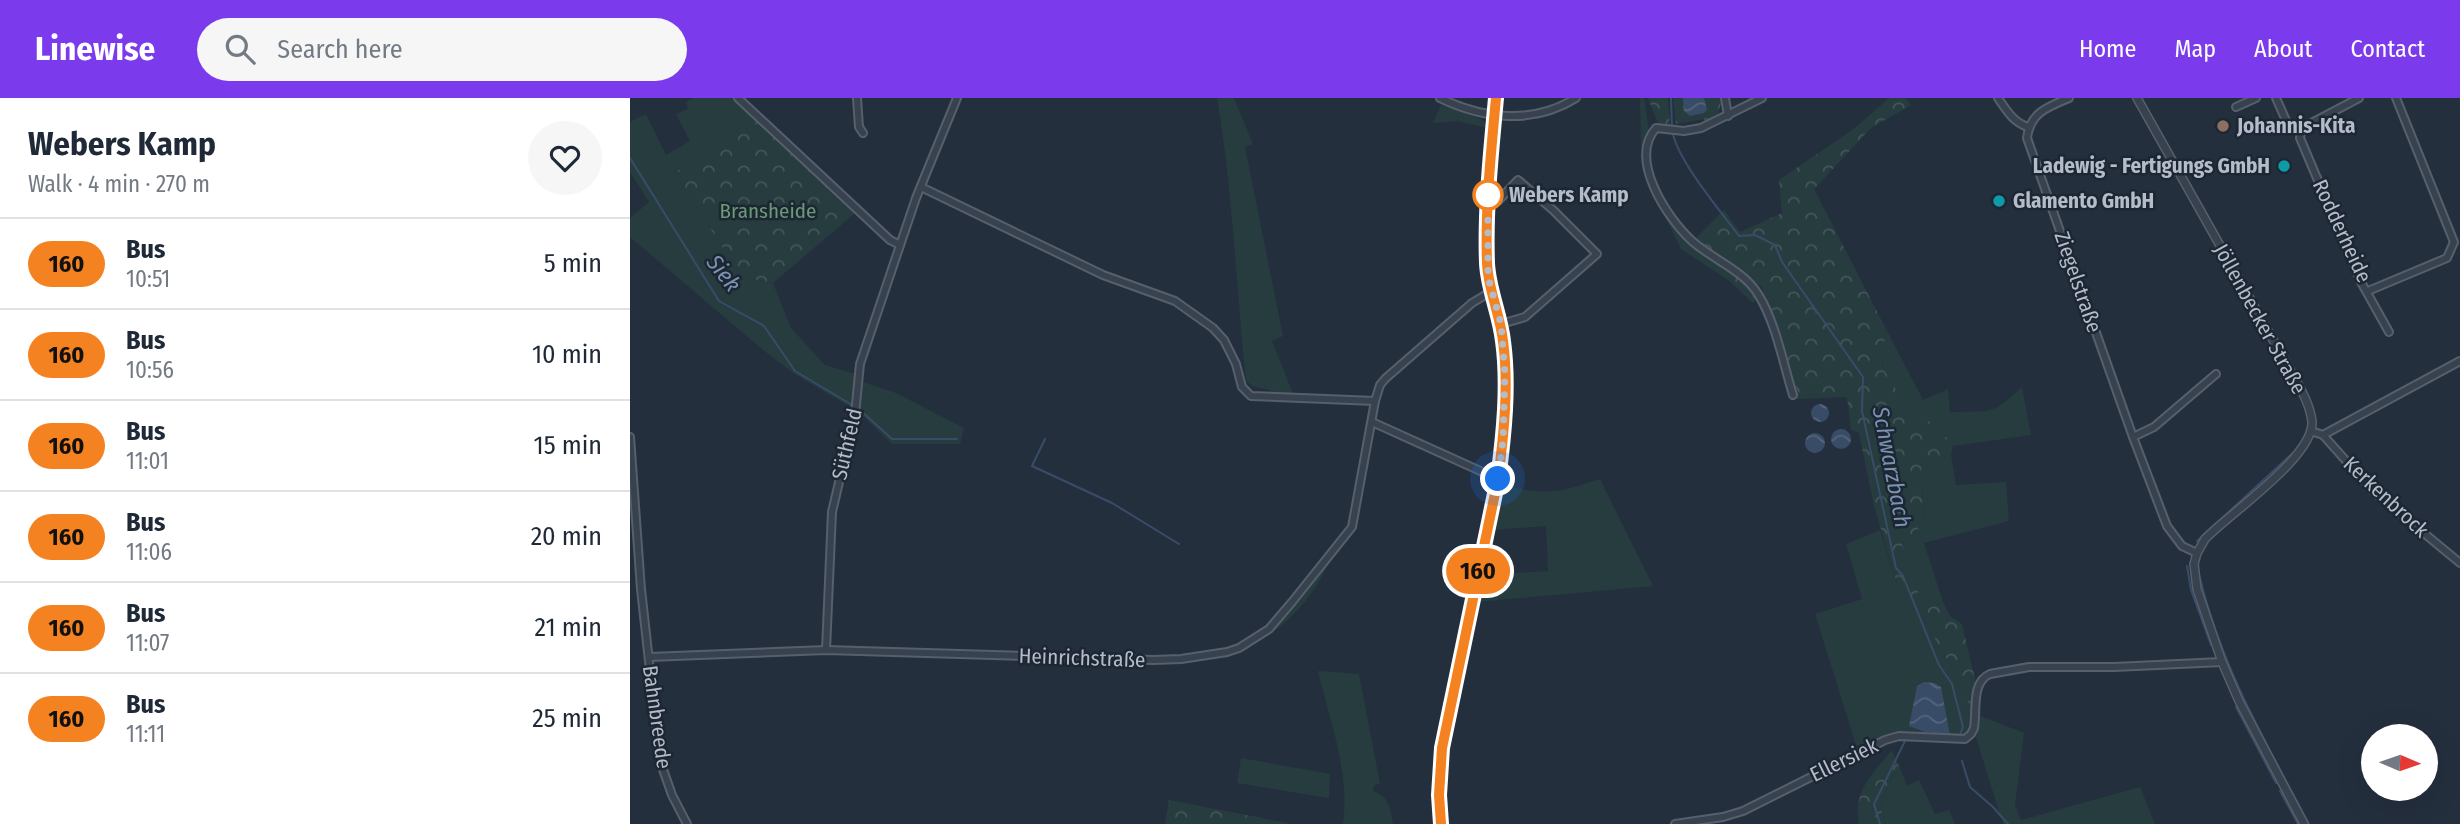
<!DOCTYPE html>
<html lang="en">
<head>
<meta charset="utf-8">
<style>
	:root { --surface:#fff; --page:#f6f6f7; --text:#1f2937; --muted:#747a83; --line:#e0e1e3; --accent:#7c3aed }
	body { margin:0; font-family:"Fira Sans Condensed",sans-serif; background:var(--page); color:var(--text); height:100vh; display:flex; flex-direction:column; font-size:26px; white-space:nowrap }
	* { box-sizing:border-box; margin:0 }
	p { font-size:23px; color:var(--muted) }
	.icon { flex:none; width:38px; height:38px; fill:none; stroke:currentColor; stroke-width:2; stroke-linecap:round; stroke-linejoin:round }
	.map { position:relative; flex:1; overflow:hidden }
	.panel { display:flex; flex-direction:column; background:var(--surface); width:630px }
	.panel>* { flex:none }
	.badge { padding:0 14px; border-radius:23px; font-size:24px; line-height:46px }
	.needle { width:46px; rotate:92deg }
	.fabs { position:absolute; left:1731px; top:626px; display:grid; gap:14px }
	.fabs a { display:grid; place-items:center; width:77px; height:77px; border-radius:50%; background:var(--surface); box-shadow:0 7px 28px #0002; font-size:35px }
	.you { position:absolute; width:35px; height:35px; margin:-18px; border:5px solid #fff; border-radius:50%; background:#1a73e8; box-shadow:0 0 0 10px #1a73e833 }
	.map>.badge { position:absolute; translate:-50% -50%; box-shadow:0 0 0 4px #fff }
	.round { display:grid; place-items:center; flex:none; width:74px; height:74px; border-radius:37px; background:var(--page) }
	.summary { display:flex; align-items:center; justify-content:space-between; height:119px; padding:0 28px }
	h1 { font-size:33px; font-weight:700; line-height:52px }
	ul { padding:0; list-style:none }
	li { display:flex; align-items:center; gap:21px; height:91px; padding:0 28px; border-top:2px solid var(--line) }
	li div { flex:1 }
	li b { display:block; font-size:26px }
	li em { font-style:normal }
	li .badge { min-width:77px; font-weight:700; text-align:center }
	header { display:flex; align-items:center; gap:42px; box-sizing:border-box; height:98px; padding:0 35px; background:var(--accent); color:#fff }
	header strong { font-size:33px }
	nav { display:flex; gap:38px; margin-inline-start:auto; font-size:24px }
	.search { width:490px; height:63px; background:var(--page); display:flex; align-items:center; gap:18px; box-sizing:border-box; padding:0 24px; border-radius:38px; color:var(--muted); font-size:26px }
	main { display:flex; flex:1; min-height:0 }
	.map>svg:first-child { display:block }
	.green { fill:#263c3f }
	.forest { fill:url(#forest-crowns) }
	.water { fill:url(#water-waves) }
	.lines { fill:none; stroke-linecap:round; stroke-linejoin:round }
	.stream { stroke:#394c67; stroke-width:2 }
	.minor-casing { stroke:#565f6c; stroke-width:10 }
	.tertiary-casing { stroke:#565f6c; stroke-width:10 }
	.minor { stroke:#38414e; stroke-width:6 }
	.tertiary { stroke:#38414e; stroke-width:7 }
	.line-casing { stroke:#fff; stroke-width:16 }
	.line { stroke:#f58220; stroke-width:10 }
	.walk { stroke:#b4bcc9; stroke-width:7; stroke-dasharray:0 12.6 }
	.education-dot { fill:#8d6e63; stroke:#1d2633; stroke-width:2.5 }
	.culture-dot { fill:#0f9aa8; stroke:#1d2633; stroke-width:2.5 }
	.stop-dot { fill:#fff; stroke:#f58220; stroke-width:3.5 }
	.labels { text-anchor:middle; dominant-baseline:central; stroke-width:5; stroke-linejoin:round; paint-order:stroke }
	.poi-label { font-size:21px; font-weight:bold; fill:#b4bcc9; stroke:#1d2633; text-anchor:start }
	.stop-label { font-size:21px; font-weight:bold; fill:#b4bcc9; stroke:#1d2633; text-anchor:start }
	.park-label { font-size:21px; fill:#6b9a76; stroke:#1d2633 }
	.street-label { font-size:21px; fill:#b4bcc9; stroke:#1d2633 }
	.water-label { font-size:23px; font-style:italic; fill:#7c92b1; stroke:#1d2633 }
</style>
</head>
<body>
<header>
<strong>Linewise</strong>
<div class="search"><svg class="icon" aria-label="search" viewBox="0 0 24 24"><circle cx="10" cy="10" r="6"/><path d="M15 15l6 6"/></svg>Search here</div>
<nav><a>Home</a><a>Map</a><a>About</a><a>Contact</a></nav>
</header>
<main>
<section class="panel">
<div class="summary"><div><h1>Webers Kamp</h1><p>Walk · 4 min · 270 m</p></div><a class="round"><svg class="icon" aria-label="heart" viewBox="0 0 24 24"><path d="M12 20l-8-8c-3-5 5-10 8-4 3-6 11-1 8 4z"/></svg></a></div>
<ul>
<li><span class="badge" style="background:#f58220;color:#111">160</span><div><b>Bus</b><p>10:51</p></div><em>5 min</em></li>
<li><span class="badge" style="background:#f58220;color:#111">160</span><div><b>Bus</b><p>10:56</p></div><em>10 min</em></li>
<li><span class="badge" style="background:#f58220;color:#111">160</span><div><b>Bus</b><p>11:01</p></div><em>15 min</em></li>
<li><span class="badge" style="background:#f58220;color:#111">160</span><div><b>Bus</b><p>11:06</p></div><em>20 min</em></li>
<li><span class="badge" style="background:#f58220;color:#111">160</span><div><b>Bus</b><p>11:07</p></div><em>21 min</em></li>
<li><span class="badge" style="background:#f58220;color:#111">160</span><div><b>Bus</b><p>11:11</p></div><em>25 min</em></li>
</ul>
</section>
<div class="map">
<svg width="1830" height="726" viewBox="0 0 1830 726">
	<defs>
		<pattern id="forest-crowns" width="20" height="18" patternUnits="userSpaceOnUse" patternTransform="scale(1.75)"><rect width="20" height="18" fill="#263c3f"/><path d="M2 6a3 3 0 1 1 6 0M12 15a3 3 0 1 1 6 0" fill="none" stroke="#435659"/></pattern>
		<pattern id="water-waves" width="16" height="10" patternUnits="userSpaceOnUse" patternTransform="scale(1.75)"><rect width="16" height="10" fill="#394c67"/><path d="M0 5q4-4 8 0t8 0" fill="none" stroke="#53647b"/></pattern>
	</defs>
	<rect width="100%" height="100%" fill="#242f3e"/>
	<g class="green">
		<path d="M 64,0 L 104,0 L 125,20 L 44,75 L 112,179 L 143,185 L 161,230 L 195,267 L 225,276 L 222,310 L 163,275 L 133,252 L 0,139 L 0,120 L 19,104 L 0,74 L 0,24 L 16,16 L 36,57 L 60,43 L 46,16 L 58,11 L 56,4 Z"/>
		<path d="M 587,0 L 604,0 L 623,46 L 615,49 L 653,238 L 642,243 L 664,298 L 640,297 L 640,292 L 624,289 L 616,283 C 606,188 603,94 587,0 Z"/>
		<path d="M 1010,0 L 1014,0 L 1019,33 L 1014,65 L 1011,52 Z"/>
		<path d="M 811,7 L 853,22 L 857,30 L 827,23 L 803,25 Z"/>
		<path d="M 1256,231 L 1293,302 L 1318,291 L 1320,314 C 1361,313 1361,318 1392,289 L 1401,337 L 1323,348 L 1305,324 L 1284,323 L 1252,268 Z"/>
		<path d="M 230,283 L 266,295 L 334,330 L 330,346 L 262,346 L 229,314 Z"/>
		<path d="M 1321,357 L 1326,387 L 1376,384 L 1379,423 L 1294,445 L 1313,504 L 1294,511 L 1272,447 L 1294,425 L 1291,364 Z"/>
		<path d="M 970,381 L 1023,488 L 846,504 L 852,477 L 918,473 L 916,428 L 862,432 L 871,386 C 914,398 929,395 970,381 Z"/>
		<path d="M 1250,432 L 1268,489 L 1275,494 L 1285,514 L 1289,513 L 1330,583 L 1339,608 L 1344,609 L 1339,632 L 1332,639 L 1306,640 L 1270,634 L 1230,649 L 1226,647 L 1185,516 L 1232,501 L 1216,446 Z"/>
		<path d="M 698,467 C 685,496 660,524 633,541 Z"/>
		<path d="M 688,573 L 729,576 L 750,686 L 744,687 L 743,693 C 760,700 760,709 763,726 L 713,726 C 720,675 700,623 688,573 Z"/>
		<path d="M 1348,617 L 1394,635 L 1385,707 L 1391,722 L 1510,689 L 1525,726 L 1373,726 L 1346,640 Z"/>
		<path d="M 611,660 L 700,676 L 699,700 L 607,685 Z"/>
		<path d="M 1270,670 L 1277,688 L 1289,682 L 1305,716 L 1319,712 L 1325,726 L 1256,726 L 1250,709 L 1263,676 Z"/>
	</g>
	<g class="forest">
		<path d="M 1018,0 L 1038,0 L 1040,27 L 1028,25 Z"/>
		<path d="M 1043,0 L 1092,0 L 1087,21 L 1076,26 L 1074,21 L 1046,26 Z"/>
		<path d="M 1259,0 L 1275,0 L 1281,7 L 1241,30 L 1184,91 L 1256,231 L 1252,268 L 1284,322 L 1305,324 L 1323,348 L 1321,357 L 1291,364 L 1294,425 L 1272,447 L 1294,511 L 1313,504 L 1320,518 L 1332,526 L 1345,581 L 1344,609 L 1339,608 L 1330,583 L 1289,514 L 1285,514 L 1275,494 L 1268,489 L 1244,408 L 1229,335 L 1221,332 L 1217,299 L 1166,301 L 1132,189 L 1066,140 L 1094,112 L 1110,134 L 1152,115 L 1149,82 L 1225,30 Z"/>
		<path d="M 125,20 L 225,115 L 143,185 L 112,179 L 44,75 Z"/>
		<path d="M 1027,101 L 1042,126 L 1061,146 L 1114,185 L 1127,201 L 1123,205 L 1097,181 L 1051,151 Z"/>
		<path d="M 1262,652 L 1270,670 L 1263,676 L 1250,709 L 1256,726 L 1229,726 C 1223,692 1242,677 1262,652 Z"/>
		<path d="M 539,702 L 662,726 L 535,726 Z"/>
	</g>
	<g class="water">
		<path d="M 1053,0 L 1074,0 L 1077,12 L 1074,15 L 1060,18 L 1054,13 Z"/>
		<circle cx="1190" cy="315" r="9"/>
		<circle cx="1211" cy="341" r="10"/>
		<circle cx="1185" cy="345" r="10"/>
		<path d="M 1294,584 L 1305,585 L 1311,589 L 1320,637 L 1295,634 L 1279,628 L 1287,588 Z"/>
	</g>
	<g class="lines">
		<g class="stream">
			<path d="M 1041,0 L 1042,30"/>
			<path d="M 1043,36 C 1049,64 1091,114 1109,138 L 1125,137 L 1145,147 L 1152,164 L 1233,279 L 1232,313 L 1266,470 L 1273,478 L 1309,567 L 1322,586 L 1333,629 L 1329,639"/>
			<path d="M 0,60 L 89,203 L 134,228 L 165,273 L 222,307"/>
			<path d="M 229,311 L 262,341 L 327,341"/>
			<path d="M 415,341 L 402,368 L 482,405 L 549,446"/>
			<path d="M 1567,443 L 1665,353"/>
			<path d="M 1557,468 L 1561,492 L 1581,547"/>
			<path d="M 1570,480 C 1591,568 1637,647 1679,726"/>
			<path d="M 1606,609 L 1646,685"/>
			<path d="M 1318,636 L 1329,637"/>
			<path d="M 1332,663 L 1340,689 L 1363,709 L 1378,726"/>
			<path d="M 1650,693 L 1668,726"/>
			<path d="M 1250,726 L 1244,706 L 1276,641"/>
		</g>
		<defs>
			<g id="minor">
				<path d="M 108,0 L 260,142 L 270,147"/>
				<path d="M 227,0 L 229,29 L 233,35"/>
				<path d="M 810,0 C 853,21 903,27 946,0"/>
				<path d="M 1095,0 L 1098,18"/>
				<path d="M 1132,0 L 1071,30 L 1054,33 L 1026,30 C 998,61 1037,120 1062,143 C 1082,161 1113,172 1128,196 C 1146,225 1153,265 1163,297"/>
				<path d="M 1368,0 C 1377,13 1383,24 1398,29"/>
				<path d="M 1439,0 C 1417,9 1400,15 1397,40 L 1503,339 L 1537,428 L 1552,448 L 1567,455"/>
				<path d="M 1646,0 L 1658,27 L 1665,30 L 1672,30"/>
				<path d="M 1729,0 L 1672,30 L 1670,40 L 1731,184 L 1759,234"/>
				<path d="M 1606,9 L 1626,0"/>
				<path d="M 291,89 L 473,177 L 545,203 L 583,230 L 594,242 L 606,266 L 612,289 L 621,298 L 745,303"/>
				<path d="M 857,104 L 868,103 L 888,82 L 923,112 L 967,156 L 895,219 L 871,226"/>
				<path d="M 1738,193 L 1817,160 L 1824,144 L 1766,0"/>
				<path d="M 742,324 L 868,381"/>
				<path d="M 1681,333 L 1693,337 L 1743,393 L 1830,465"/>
				<path d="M 1693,337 L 1830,263"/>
				<path d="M 0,339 L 11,491 L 30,663 L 42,697 L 57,726"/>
				<path d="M 1503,339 L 1524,329 L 1586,276"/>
				<path d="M 196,552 L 202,414 L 225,316 L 230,266 L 286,100 L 327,0"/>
				<path d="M 19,559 L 196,552 L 523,562 L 551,561 L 597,554 L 609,550 L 639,531 L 662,504 L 722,429 L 745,303 L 750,287 L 756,280 L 842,205 L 862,193"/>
				<path d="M 811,726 L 809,697 L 812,650 L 868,381 C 874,337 878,290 874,246 C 871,219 859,194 857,167 C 855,111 861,55 866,0"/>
				<path d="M 1045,726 L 1093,719 L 1113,713 L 1255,642 L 1269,638 L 1335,641 L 1341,636 L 1344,630 C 1347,612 1341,584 1360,576 L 1399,569 L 1484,569 L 1592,564"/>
			</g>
			<path id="tertiary" d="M 1507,0 L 1655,263 C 1665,282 1679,301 1682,323 C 1685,358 1600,415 1575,441 L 1567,455 L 1564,466 L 1567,491 L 1592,564 L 1609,603 L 1674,726"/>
		</defs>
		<use href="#minor" class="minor-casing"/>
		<use href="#tertiary" class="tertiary-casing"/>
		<use href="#minor" class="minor"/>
		<use href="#tertiary" class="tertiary"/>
	</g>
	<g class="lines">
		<defs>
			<path id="line" d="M 811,726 L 809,697 L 812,650 L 868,381 C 874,336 879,287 873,243 C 870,216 858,191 857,165 C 855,110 861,55 866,0"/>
		</defs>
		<use href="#line" class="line-casing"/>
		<use href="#line" class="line"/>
		<path class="walk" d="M 858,97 L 858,179 L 871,226 L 875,276 L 873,342 L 868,381"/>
	</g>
	<circle class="education-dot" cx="1593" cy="28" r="7"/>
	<g class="culture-dot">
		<circle cx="1654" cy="68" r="7"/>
		<circle cx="1369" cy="103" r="7"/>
	</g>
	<circle class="stop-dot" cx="858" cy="97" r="14"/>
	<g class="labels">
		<g class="poi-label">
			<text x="1607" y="28">Johannis-Kita</text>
			<text x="1640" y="68" text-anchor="end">Ladewig - Fertigungs GmbH</text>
			<text x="1383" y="103">Glamento GmbH</text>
		</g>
		<g class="stop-label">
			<text x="879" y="97">Webers Kamp</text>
		</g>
		<g class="park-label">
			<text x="138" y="113">Bransheide</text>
		</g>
		<g class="street-label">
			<text transform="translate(1712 133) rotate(65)">Rodderheide</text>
			<text transform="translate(1448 184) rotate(71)">Ziegelstraße</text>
			<text transform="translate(1630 221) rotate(61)">Jöllenbecker Straße</text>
			<text transform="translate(217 346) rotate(-77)">Süthfeld</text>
			<text transform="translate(1756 399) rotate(43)">Kerkenbrock</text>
			<text transform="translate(452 560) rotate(2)">Heinrichstraße</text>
			<text transform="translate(27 619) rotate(82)">Bahnbreede</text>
			<text transform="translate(1214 662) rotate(-26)">Ellersiek</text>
		</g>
		<g class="water-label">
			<text transform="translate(94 175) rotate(52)">Siek</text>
			<text transform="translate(1262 369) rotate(79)">Schwarzbach</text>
		</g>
	</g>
</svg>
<div class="fabs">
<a><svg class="needle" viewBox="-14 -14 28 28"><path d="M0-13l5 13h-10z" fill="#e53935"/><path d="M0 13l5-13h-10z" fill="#747a83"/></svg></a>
</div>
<div class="you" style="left:868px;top:381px"></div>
<b class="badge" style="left:848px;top:473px;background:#f58220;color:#111">160</b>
</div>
</main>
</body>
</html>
